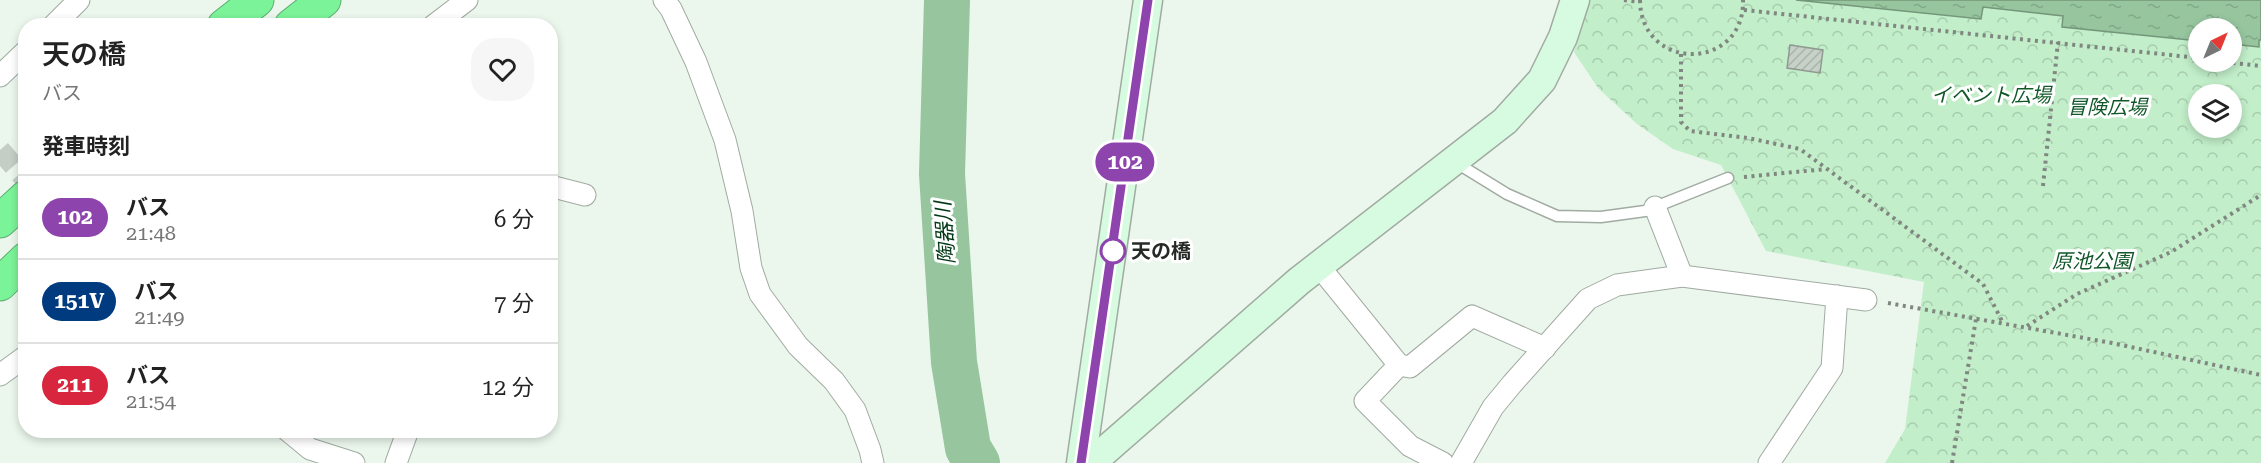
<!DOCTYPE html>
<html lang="ja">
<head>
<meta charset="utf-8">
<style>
	:root { --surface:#fff; --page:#f6f6f6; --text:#222; --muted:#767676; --line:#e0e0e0 }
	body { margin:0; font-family:"Roboto Serif","Noto Sans JP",serif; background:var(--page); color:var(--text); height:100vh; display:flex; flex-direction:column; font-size:22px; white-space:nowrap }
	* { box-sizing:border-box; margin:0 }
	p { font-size:20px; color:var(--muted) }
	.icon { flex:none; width:33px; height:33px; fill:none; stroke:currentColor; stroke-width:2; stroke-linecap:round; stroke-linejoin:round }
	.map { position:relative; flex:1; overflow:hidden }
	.details { position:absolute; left:18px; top:18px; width:540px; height:420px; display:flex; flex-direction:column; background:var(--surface); border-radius:24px; box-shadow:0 3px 9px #0003 }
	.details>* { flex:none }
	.badge { padding:0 12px; border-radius:20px; font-size:21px; line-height:39px }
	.needle { width:39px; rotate:43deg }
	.fabs { position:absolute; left:2188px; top:18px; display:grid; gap:12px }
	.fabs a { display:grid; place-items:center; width:54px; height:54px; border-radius:50%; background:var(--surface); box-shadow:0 3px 9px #0003; font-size:30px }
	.map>.badge { position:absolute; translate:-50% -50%; box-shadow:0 0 0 3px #fff }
	h2 { padding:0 24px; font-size:22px; line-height:54px }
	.round { display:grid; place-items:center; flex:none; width:63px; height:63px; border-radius:24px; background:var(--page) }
	.overview { display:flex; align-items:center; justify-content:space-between; height:102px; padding:0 24px }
	h1 { font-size:28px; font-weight:600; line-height:45px }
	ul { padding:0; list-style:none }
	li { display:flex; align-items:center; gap:18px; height:84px; padding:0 24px; border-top:2px solid var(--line) }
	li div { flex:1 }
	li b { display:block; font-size:22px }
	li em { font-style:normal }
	li .badge { min-width:66px; font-weight:700; text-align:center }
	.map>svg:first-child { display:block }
	.forest { fill:url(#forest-crowns); fill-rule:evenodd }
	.water { fill:url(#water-ripples); stroke:#74967a; stroke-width:1.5 }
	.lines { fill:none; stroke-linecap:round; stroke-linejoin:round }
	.river { stroke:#96c59e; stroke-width:46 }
	.building { fill:url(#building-hatch); stroke:#8f9990; stroke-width:1.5 }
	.street-tunnel { stroke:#c4cec5; stroke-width:21; stroke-dasharray:21 10; stroke-linecap:butt }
	.lane-casing { stroke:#a1aba2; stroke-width:13 }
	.street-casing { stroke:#a1aba2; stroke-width:23 }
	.secondary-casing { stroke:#a1aba2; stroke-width:31 }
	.highway-casing { stroke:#5dad70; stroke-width:35 }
	.path { stroke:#808781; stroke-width:4; stroke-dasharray:3 4.5; stroke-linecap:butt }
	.lane { stroke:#fff; stroke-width:10 }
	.street { stroke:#fff; stroke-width:21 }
	.secondary { stroke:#d7fbe0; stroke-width:28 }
	.highway { stroke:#7bf398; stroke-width:33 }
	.line-casing { stroke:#fff; stroke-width:14 }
	.line { stroke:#8e44ad; stroke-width:9 }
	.stop-dot { fill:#fff; stroke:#8e44ad; stroke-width:3 }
	.labels { text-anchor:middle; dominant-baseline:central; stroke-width:6; stroke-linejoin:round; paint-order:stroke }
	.park-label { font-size:20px; font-style:italic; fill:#115829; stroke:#fff }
	.stop-label { font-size:20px; font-weight:bold; fill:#262a27; stroke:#fff; text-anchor:start }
	.water-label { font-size:21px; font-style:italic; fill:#003713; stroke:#fff }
</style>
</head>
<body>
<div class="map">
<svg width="2261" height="463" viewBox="0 0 2261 463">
	<defs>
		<pattern id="forest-crowns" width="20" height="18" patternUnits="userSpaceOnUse" patternTransform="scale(1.5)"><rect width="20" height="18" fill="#c2eec9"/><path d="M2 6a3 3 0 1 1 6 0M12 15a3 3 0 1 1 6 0" fill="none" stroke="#a7ccad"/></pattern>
		<pattern id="water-ripples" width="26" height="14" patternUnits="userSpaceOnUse" patternTransform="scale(1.5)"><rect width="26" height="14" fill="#96c59e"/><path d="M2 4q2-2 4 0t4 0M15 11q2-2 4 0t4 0" fill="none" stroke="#81a988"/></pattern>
		<pattern id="building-hatch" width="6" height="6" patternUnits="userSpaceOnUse" patternTransform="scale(1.5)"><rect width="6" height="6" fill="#c6d1c7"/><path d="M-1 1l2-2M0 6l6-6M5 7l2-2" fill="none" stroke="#aab4ab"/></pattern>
	</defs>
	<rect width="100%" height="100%" fill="#ebf7ed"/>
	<path class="forest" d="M 1590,0 L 2261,0 L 2261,463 L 1885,463 L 1905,429 L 1924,282 L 1766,251 L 1721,165 L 1673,149 L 1637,124 L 1598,88 L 1574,52 ZM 2199,28 L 2232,28 L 2232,62 L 2199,62 ZM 2199,94 L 2232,94 L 2232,128 L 2199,128 Z"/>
	<path class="water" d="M 1796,0 L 2261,0 L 2261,40 L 2259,40 L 2259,47 L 2232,44 L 2232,28 L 2199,28 L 2199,41 L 2062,27 L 2063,16 L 1983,7 L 1981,19 Z"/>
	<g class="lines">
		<path class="river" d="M 947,0 L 942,174 L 954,362 L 968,448 L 977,463"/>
	</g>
	<path class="building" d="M 1790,45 L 1823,50 L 1820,73 L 1787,68 Z"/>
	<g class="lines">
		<path class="street-tunnel" d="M 0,150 L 26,180"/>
		<defs>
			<path id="lane" d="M 1455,162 L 1507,194 L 1557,216 L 1601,217 L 1645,211 L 1728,178"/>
			<g id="street">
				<path d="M 664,0 L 671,9 L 696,62 L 725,140 L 742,211 L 751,268 L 760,294 L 798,346 L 834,381 L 855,410 L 870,450 L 873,463"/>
				<path d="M 53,26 L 79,0"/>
				<path d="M 433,26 L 467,0"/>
				<path d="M 0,76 L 26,51"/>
				<path d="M 550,186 L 585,195"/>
				<path d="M 1655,207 L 1682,276"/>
				<path d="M 1318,265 L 1399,365 L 1410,367 L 1472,316 L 1545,348"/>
				<path d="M 1399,365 L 1365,401 L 1410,446 L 1443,463"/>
				<path d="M 0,375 L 26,356"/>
				<path d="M 287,430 L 310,449 L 354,463"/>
				<path d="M 396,463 L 408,430"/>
				<path d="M 1461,463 L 1493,407 L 1512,384 L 1588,299 L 1617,285 L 1682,276 L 1866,300"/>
				<path d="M 1769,463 L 1832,368 L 1837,296"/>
			</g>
			<g id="secondary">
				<path d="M 1081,463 L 1148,0"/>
				<path d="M 1091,463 L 1299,281 L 1505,121 L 1542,80 L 1563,37 L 1575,0"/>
			</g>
			<g id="highway">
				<path d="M 224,26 L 257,0"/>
				<path d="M 291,26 L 324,0"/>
				<path d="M 0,221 L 26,197"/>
				<path d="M 0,284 L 26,259"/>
			</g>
		</defs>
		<use href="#lane" class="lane-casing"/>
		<use href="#street" class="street-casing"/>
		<use href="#secondary" class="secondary-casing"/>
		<use href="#highway" class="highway-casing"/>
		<g class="path">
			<path d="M 1624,0 L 1639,2"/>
			<path d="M 1640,0 C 1641,73 1745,71 1743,0"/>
			<path d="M 1744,10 L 2199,58"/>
			<path d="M 1681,54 L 1681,122 L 1690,131 L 1748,138 L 1800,149 L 1983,284 L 2003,323"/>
			<path d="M 2225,62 L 2261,66"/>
			<path d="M 1744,177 L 1826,169"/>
			<path d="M 2043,186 L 2058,42"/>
			<path d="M 1888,303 L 2112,343 L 2261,375"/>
			<path d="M 2027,326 L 2077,294 L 2171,252 L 2261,195"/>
			<path d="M 1952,463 L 1976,319"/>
		</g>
		<use href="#lane" class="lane"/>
		<use href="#street" class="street"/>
		<use href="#secondary" class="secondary"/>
		<use href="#highway" class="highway"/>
	</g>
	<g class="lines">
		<defs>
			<path id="line" d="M 1081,463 L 1148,0"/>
		</defs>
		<use href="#line" class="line-casing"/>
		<use href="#line" class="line"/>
	</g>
	<circle class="stop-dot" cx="1113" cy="251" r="12"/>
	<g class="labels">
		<g class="park-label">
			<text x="1991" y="95">イベント広場</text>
			<text x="2107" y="107">冒険広場</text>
			<text x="2092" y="261">原池公園</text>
		</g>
		<g class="stop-label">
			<text x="1131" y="251">天の橋</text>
		</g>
		<g class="water-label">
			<text transform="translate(945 233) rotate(-94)">陶器川</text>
		</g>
	</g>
</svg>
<div class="fabs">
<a><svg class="needle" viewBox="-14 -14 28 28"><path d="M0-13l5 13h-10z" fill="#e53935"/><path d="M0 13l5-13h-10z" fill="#767676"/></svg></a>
<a><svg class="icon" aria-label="layers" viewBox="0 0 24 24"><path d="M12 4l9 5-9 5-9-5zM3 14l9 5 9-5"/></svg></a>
</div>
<b class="badge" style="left:1125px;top:162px;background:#8e44ad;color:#fff">102</b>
<section class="details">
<div class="overview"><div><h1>天の橋</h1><p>バス</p></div><a class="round"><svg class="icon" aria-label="heart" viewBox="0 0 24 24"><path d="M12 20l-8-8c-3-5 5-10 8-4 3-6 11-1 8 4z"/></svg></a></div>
<h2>発車時刻</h2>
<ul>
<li><span class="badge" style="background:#8e44ad;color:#fff">102</span><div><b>バス</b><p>21:48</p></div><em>6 分</em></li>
<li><span class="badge" style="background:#003b80;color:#fff">151V</span><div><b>バス</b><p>21:49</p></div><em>7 分</em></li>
<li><span class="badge" style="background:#d7263d;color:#fff">211</span><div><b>バス</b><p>21:54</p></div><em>12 分</em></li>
</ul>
</section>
</div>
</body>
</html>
